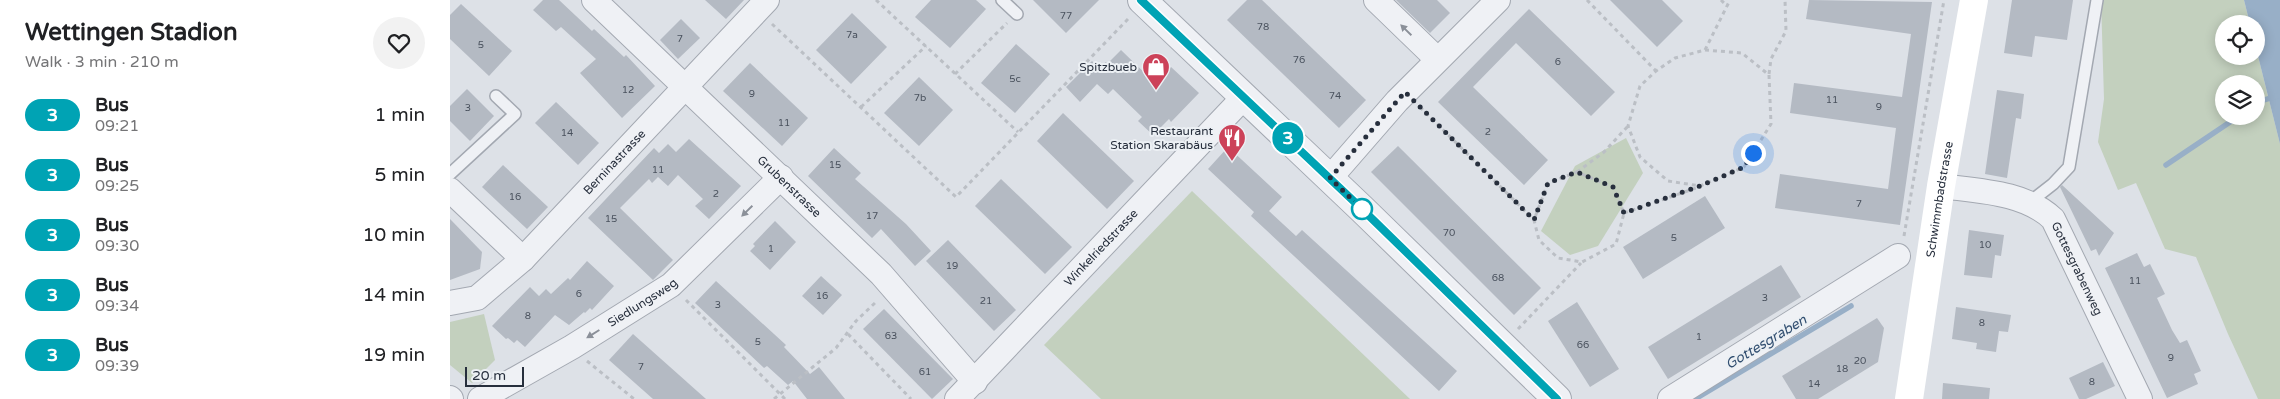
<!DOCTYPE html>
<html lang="en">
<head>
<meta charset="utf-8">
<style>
	:root { --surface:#fff; --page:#f2f2f2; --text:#202124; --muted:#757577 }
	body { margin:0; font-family:"Varela Round",sans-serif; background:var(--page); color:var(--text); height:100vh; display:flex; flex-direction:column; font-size:19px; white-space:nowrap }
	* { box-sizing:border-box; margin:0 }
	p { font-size:16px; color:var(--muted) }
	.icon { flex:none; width:28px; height:28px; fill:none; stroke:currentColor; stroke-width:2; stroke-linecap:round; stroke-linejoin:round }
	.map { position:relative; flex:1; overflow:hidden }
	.side { display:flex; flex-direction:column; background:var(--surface); width:450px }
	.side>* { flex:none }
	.badge { padding:0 10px; border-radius:16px; font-size:18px; line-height:32px }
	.buttons { position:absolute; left:1765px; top:15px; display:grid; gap:10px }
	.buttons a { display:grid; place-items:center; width:50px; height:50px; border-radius:50%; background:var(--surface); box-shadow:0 2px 12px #0003; font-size:25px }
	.scale { position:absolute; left:15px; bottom:12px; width:59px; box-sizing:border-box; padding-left:5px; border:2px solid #272f3d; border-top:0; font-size:14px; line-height:18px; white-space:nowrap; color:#272f3d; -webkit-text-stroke:4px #ecf0f4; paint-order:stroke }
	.you { position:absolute; width:25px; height:25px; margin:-12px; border:4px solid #fff; border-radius:50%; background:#1a73e8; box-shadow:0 0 0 8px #1a73e833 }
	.map>.badge { position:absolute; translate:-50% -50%; box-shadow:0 0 0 2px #fff }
	.round { display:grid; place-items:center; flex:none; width:52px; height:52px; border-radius:26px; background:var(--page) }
	.head { display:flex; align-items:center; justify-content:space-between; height:85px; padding:0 25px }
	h1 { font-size:24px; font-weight:800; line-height:38px }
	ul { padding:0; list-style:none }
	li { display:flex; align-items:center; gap:15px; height:60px; padding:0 25px }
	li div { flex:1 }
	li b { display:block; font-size:19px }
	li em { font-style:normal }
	li .badge { min-width:55px; font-weight:700; text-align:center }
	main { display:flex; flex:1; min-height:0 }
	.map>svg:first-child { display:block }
	.green { fill:#c3d0be; fill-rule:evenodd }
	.water { fill:#98afc7 }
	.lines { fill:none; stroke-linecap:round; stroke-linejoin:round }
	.stream { stroke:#98afc7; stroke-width:5.5 }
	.building { fill:#b4bac3 }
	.service-casing { stroke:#a3a8b1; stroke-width:14 }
	.minor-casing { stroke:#a3a8b1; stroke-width:26 }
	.tertiary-casing { stroke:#a3a8b1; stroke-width:30 }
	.path { stroke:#bbbfc5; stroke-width:3; stroke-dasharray:4 4; stroke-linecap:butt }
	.service { stroke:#eff1f5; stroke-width:11 }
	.minor { stroke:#eff1f5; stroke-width:24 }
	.tertiary { stroke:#eff1f5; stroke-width:28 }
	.secondary { stroke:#fff; stroke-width:28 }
	.oneway { fill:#8b9099 }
	.line-casing { stroke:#fff; stroke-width:11 }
	.line { stroke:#00a3b4; stroke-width:8 }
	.walk { stroke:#272f3d; stroke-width:5; stroke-dasharray:0 9 }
	.stop-dot { fill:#fff; stroke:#00a3b4; stroke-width:2.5 }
	.labels { text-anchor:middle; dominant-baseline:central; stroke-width:4; stroke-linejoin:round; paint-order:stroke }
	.number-label { font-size:10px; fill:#4a525e }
	.poi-label { font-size:12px; fill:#272f3d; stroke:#ecf0f4; text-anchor:end }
	.street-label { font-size:12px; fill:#272f3d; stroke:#ecf0f4 }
	.water-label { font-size:14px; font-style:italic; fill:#314e70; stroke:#ecf0f4 }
</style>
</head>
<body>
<main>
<section class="side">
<div class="head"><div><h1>Wettingen Stadion</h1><p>Walk · 3 min · 210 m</p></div><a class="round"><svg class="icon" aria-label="heart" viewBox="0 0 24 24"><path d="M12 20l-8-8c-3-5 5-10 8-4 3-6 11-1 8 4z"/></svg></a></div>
<ul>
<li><span class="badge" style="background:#00a3b4;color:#fff">3</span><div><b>Bus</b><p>09:21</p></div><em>1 min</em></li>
<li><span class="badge" style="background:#00a3b4;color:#fff">3</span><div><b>Bus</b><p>09:25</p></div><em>5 min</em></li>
<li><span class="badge" style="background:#00a3b4;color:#fff">3</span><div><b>Bus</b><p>09:30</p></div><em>10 min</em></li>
<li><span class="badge" style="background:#00a3b4;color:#fff">3</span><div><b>Bus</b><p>09:34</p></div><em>14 min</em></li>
<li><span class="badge" style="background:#00a3b4;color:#fff">3</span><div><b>Bus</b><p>09:39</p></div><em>19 min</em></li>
</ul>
</section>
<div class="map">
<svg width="1830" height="399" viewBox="0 0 1830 399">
	<rect width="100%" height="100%" fill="#dde1e7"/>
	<g class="green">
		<path d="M 1651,0 L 1794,0 L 1800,24 L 1774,24 L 1774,56 L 1806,56 L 1806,48 L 1830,144 L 1830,399 L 1808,399 L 1778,334 L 1746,257 L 1715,249 L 1686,183 L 1668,190 L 1648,142 L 1654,99 ZM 1774,84 L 1806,84 L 1806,116 L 1774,116 Z"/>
		<path d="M 1176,138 L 1193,173 L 1148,246 L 1120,255 L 1091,231 L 1125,166 Z"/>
		<path d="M 742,191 L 960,399 L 651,399 L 594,345 Z"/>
		<path d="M 34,314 L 45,360 L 22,383 L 0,365 L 0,322 Z"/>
	</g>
	<path class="water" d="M 1794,0 L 1830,0 L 1830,144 L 1806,48 L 1806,24 L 1800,24 Z"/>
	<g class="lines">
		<g class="stream">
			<path d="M 1806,105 L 1814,100 L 1830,95"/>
			<path d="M 1716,165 L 1789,116"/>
			<path d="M 1245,399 L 1401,306"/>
		</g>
	</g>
	<g class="building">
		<path d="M 93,0 L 109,0 L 142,31 L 144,29 L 174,57 L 176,55 L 205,86 L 172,118 L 130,73 L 146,59 L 111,27 L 106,31 L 83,10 Z"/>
		<path d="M 255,0 L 294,0 L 276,19 Z"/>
		<path d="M 481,0 L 526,0 L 536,9 L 500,48 L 465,17 Z"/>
		<path d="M 583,0 L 649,0 L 616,33 Z"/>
		<path d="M 797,0 L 812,0 L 916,100 L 889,128 L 777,20 Z"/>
		<path d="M 946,0 L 987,0 L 1000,13 L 980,33 Z"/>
		<path d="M 1160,0 L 1212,0 L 1233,21 L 1207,47 Z"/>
		<path d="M 1359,0 L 1482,2 L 1450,225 L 1325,208 L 1330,174 L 1438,189 L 1446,128 L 1340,113 L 1344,83 L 1452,97 L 1461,34 L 1356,19 Z"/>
		<path d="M 1562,0 L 1623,0 L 1617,40 L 1585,36 L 1582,57 L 1554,53 Z"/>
		<path d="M 11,4 L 62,51 L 39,76 L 0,39 L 0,15 Z"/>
		<path d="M 1079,9 L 1165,92 L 1141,116 L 1066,43 L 1023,87 L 1098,160 L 1074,185 L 988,102 Z"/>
		<path d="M 402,13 L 437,47 L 401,84 L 366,50 Z"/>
		<path d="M 231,19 L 250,38 L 228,59 L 210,40 Z"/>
		<path d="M 566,44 L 600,74 L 565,113 L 531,83 Z"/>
		<path d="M 671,50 L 705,83 L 721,67 L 749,93 L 721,122 L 719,119 L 703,135 L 688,121 L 692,117 L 663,89 L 658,94 L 647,84 L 630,102 L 616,87 L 642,61 L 649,68 L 656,62 L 657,64 Z"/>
		<path d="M 300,63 L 358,118 L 332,146 L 273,91 Z"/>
		<path d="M 469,77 L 503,110 L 469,146 L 434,113 Z"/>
		<path d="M 17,89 L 44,116 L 20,141 L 0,121 L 0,106 Z"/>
		<path d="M 1547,90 L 1574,94 L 1571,119 L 1566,118 L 1557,178 L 1535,174 Z"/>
		<path d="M 106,102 L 149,143 L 128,165 L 85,123 Z"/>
		<path d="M 613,113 L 684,181 L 657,209 L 587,141 Z"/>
		<path d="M 239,139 L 291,186 L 259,219 L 245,206 L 253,199 L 228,175 L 218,186 L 208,177 L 202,183 L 199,179 L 170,208 L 223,260 L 203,280 L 138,218 L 204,148 L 209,153 L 218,144 L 226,152 Z"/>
		<path d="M 948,146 L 1091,288 L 1064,315 L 921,172 Z"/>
		<path d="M 778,147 L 832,197 L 819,211 L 846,236 L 852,230 L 1007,371 L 989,391 L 801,216 L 804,212 L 758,169 Z"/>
		<path d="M 384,148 L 411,173 L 405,179 L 456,224 L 481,251 L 465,266 L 431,229 L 422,238 L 358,176 Z"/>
		<path d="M 53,165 L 98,207 L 77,229 L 32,187 Z"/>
		<path d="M 551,179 L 622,247 L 595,274 L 525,206 Z"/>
		<path d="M 1612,185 L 1664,233 L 1649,256 L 1646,249 L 1641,251 L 1610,187 Z"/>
		<path d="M 1255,196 L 1275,228 L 1193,279 L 1173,247 Z"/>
		<path d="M 0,219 L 32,252 L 30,269 L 0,280 Z"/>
		<path d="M 325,221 L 346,242 L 320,270 L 300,251 L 305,246 L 303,244 Z"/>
		<path d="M 1519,230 L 1554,235 L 1551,256 L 1545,255 L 1542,278 L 1514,275 Z"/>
		<path d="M 498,240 L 566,310 L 544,331 L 476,261 Z"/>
		<path d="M 1687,253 L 1694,267 L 1700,264 L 1715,294 L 1707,298 L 1722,330 L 1730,343 L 1737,340 L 1751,371 L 1744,374 L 1748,384 L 1717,398 L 1655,268 Z"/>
		<path d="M 137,261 L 164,286 L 142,310 L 140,308 L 135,313 L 134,312 L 119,325 L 105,315 L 75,347 L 67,340 L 64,343 L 58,338 L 56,339 L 42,326 L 80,287 L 89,296 L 96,289 L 101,294 L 118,278 L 120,280 Z"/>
		<path d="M 1331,265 L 1351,297 L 1218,379 L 1198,347 Z"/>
		<path d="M 371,276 L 392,295 L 373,315 L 352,296 Z"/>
		<path d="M 266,281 L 336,345 L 334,347 L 360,374 L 369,367 L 395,399 L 357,399 L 343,381 L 338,385 L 317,366 L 314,368 L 245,303 Z"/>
		<path d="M 1127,302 L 1169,369 L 1140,387 L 1098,321 Z"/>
		<path d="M 1506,307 L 1561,315 L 1558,332 L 1549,331 L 1546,352 L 1526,349 L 1527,343 L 1502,339 Z"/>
		<path d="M 434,309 L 503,379 L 482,399 L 413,329 Z"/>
		<path d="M 1427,318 L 1434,328 L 1428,362 L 1368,399 L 1346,399 L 1332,376 Z"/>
		<path d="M 183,334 L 256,399 L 203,399 L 159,360 Z"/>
		<path d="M 1653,362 L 1665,386 L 1636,399 L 1629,399 L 1619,378 Z"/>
		<path d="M 1493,383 L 1540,388 L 1539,399 L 1492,399 Z"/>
	</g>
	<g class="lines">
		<defs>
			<g id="service">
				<path d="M 552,0 L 567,14"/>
				<path d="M 0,174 L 65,114 L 46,96"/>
				<path d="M 1580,202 L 1603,184 L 1619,167 L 1647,0"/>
			</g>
			<g id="minor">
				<path id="s1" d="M 144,0 L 431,274 L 525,382"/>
				<path d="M 926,0 L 987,59"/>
				<path d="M 880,178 L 947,101 L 1048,0"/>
				<path id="s2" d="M 1491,186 C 1529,191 1575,192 1603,219 L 1690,399"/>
				<path d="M 0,190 L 73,259"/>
				<path id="s3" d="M 0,303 L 27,298 L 73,259 L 317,0"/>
				<path d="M 0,398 L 1,399"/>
				<path id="s4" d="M 30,399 L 122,347 L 221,285 L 331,177"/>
				<path id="s5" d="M 507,399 L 794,97"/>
				<path d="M 1220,399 L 1448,256"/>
			</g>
			<path id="tertiary" d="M 692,0 L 912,209 L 1107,399"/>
		</defs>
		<use href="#service" class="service-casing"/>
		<use href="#minor" class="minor-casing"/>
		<use href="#tertiary" class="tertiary-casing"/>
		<g class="path">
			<path d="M 426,0 L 568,132"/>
			<path d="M 1137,0 L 1206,71"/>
			<path d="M 1271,0 L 1277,6"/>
			<path d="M 322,24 L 506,197 L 679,18"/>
			<path d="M 1255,50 L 1292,53 L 1319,75 L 1321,124 L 1294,167 L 1250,186 L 1218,181 L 1190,157 L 1178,126 L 1190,86 L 1206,71 L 1225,58 Z"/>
			<path d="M 1255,50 L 1280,0"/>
			<path d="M 505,74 L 557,23"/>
			<path d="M 1319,74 L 1321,59 L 1336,31 L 1335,0"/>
			<path d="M 411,107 L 476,46"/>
			<path d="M 970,107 L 1084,220 L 1089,240 L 1108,258 L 1132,262 L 1166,244 L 1174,213 L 1163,187 L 1127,172 L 1098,183 L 1084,220"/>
			<path d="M 1127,172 L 1154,152 L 1178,126"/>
			<path d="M 1174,213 L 1249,187"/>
			<path d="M 1454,236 L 1494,0"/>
			<path d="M 236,300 L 335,399"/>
			<path d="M 1068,329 L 1131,263"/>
			<path d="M 398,334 L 461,399"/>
			<path d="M 137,361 L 184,399"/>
			<path d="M 324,399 L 386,348 L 406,321 L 427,301"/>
		</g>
		<use href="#service" class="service"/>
		<use href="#minor" class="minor"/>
		<use href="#tertiary" class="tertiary"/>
		<path class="secondary" id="s6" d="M 1459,399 L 1491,186 L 1524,0"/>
	</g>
	<defs><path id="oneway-solid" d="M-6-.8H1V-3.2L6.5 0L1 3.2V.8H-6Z" transform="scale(1.25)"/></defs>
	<g class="oneway">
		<use href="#oneway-solid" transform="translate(956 30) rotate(-136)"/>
		<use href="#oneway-solid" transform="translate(297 211) rotate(136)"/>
		<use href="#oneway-solid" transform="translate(143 334) rotate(148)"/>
	</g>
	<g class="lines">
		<defs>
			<path id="line" d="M 691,0 L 912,209 L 1107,399"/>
		</defs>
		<use href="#line" class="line-casing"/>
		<use href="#line" class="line"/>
		<path class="walk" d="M 912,209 L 880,178 L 955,92 L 1084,220 L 1098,183 L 1127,172 L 1163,187 L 1174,213 L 1250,186 L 1294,167 L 1303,153"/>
	</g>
	<defs>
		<symbol id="shop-pin" viewBox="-11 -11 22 30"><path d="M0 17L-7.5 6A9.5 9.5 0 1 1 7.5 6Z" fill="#cc4259" stroke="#ecf0f4"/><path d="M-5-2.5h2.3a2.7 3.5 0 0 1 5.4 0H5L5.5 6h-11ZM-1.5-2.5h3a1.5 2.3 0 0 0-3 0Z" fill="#fff"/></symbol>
		<symbol id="restaurant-pin" viewBox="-11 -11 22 30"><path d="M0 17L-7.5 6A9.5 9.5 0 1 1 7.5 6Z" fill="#cc4259" stroke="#ecf0f4"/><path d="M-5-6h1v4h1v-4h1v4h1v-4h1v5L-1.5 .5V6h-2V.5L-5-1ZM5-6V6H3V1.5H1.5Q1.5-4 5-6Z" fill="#fff"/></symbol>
	</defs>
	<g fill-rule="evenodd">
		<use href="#shop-pin" x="690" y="51" width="32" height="43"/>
		<use href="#restaurant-pin" x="766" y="122" width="32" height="43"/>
	</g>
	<circle class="stop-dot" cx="912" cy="209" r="10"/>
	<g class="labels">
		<g class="number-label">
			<text x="616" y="16">77</text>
			<text x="813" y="27">78</text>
			<text x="402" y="35">7a</text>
			<text x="230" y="39">7</text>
			<text x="31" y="45">5</text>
			<text x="849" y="60">76</text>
			<text x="1108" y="62">6</text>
			<text x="565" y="79">5c</text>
			<text x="178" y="90">12</text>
			<text x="302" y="94">9</text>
			<text x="885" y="96">74</text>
			<text x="470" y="98">7b</text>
			<text x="1382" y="100">11</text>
			<text x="1429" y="107">9</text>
			<text x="18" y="108">3</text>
			<text x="334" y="123">11</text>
			<text x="1038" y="132">2</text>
			<text x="117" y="133">14</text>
			<text x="385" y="165">15</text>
			<text x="208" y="170">11</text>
			<text x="266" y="194">2</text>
			<text x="65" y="197">16</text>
			<text x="1409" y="204">7</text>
			<text x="422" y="216">17</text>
			<text x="161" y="219">15</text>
			<text x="999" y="233">70</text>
			<text x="1224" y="238">5</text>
			<text x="1535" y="245">10</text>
			<text x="321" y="249">1</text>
			<text x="502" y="266">19</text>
			<text x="1048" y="278">68</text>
			<text x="1685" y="281">11</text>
			<text x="129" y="294">6</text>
			<text x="372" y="296">16</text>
			<text x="1315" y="298">3</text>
			<text x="536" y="301">21</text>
			<text x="268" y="305">3</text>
			<text x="78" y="316">8</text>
			<text x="1532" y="323">8</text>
			<text x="441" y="336">63</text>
			<text x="1249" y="337">1</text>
			<text x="308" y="342">5</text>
			<text x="1133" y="345">66</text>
			<text x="1721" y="358">9</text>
			<text x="1410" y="361">20</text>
			<text x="191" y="367">7</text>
			<text x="1392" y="369">18</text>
			<text x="475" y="372">61</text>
			<text x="1642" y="382">8</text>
			<text x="1364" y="384">14</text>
		</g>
		<g class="poi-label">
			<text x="687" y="67">Spitzbueb</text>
			<text x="763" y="131">Restaurant<tspan x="763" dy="14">Station Skarabäus</tspan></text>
		</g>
		<g class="street-label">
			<text stroke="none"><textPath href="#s3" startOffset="221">Berninastrasse</textPath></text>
			<text stroke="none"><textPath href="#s1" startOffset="270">Grubenstrasse</textPath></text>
			<text stroke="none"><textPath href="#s6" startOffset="202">Schwimmbadstrasse</textPath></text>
			<text stroke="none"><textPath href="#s5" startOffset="209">Winkelriedstrasse</textPath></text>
			<text stroke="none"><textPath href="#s2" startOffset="174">Gottesgrabenweg</textPath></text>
			<text stroke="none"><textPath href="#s4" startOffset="189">Siedlungsweg</textPath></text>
		</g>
		<g class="water-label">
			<text transform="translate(1316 342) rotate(-31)">Gottesgraben</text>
		</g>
	</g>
</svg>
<div class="buttons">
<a><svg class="icon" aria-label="locate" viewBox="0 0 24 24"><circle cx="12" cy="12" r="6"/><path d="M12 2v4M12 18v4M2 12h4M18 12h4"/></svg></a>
<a><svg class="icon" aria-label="layers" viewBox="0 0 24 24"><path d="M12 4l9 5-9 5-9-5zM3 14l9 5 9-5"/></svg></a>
</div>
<div class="scale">20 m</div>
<div class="you" style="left:1303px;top:153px"></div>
<b class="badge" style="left:838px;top:138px;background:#00a3b4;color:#fff">3</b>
</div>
</main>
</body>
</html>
